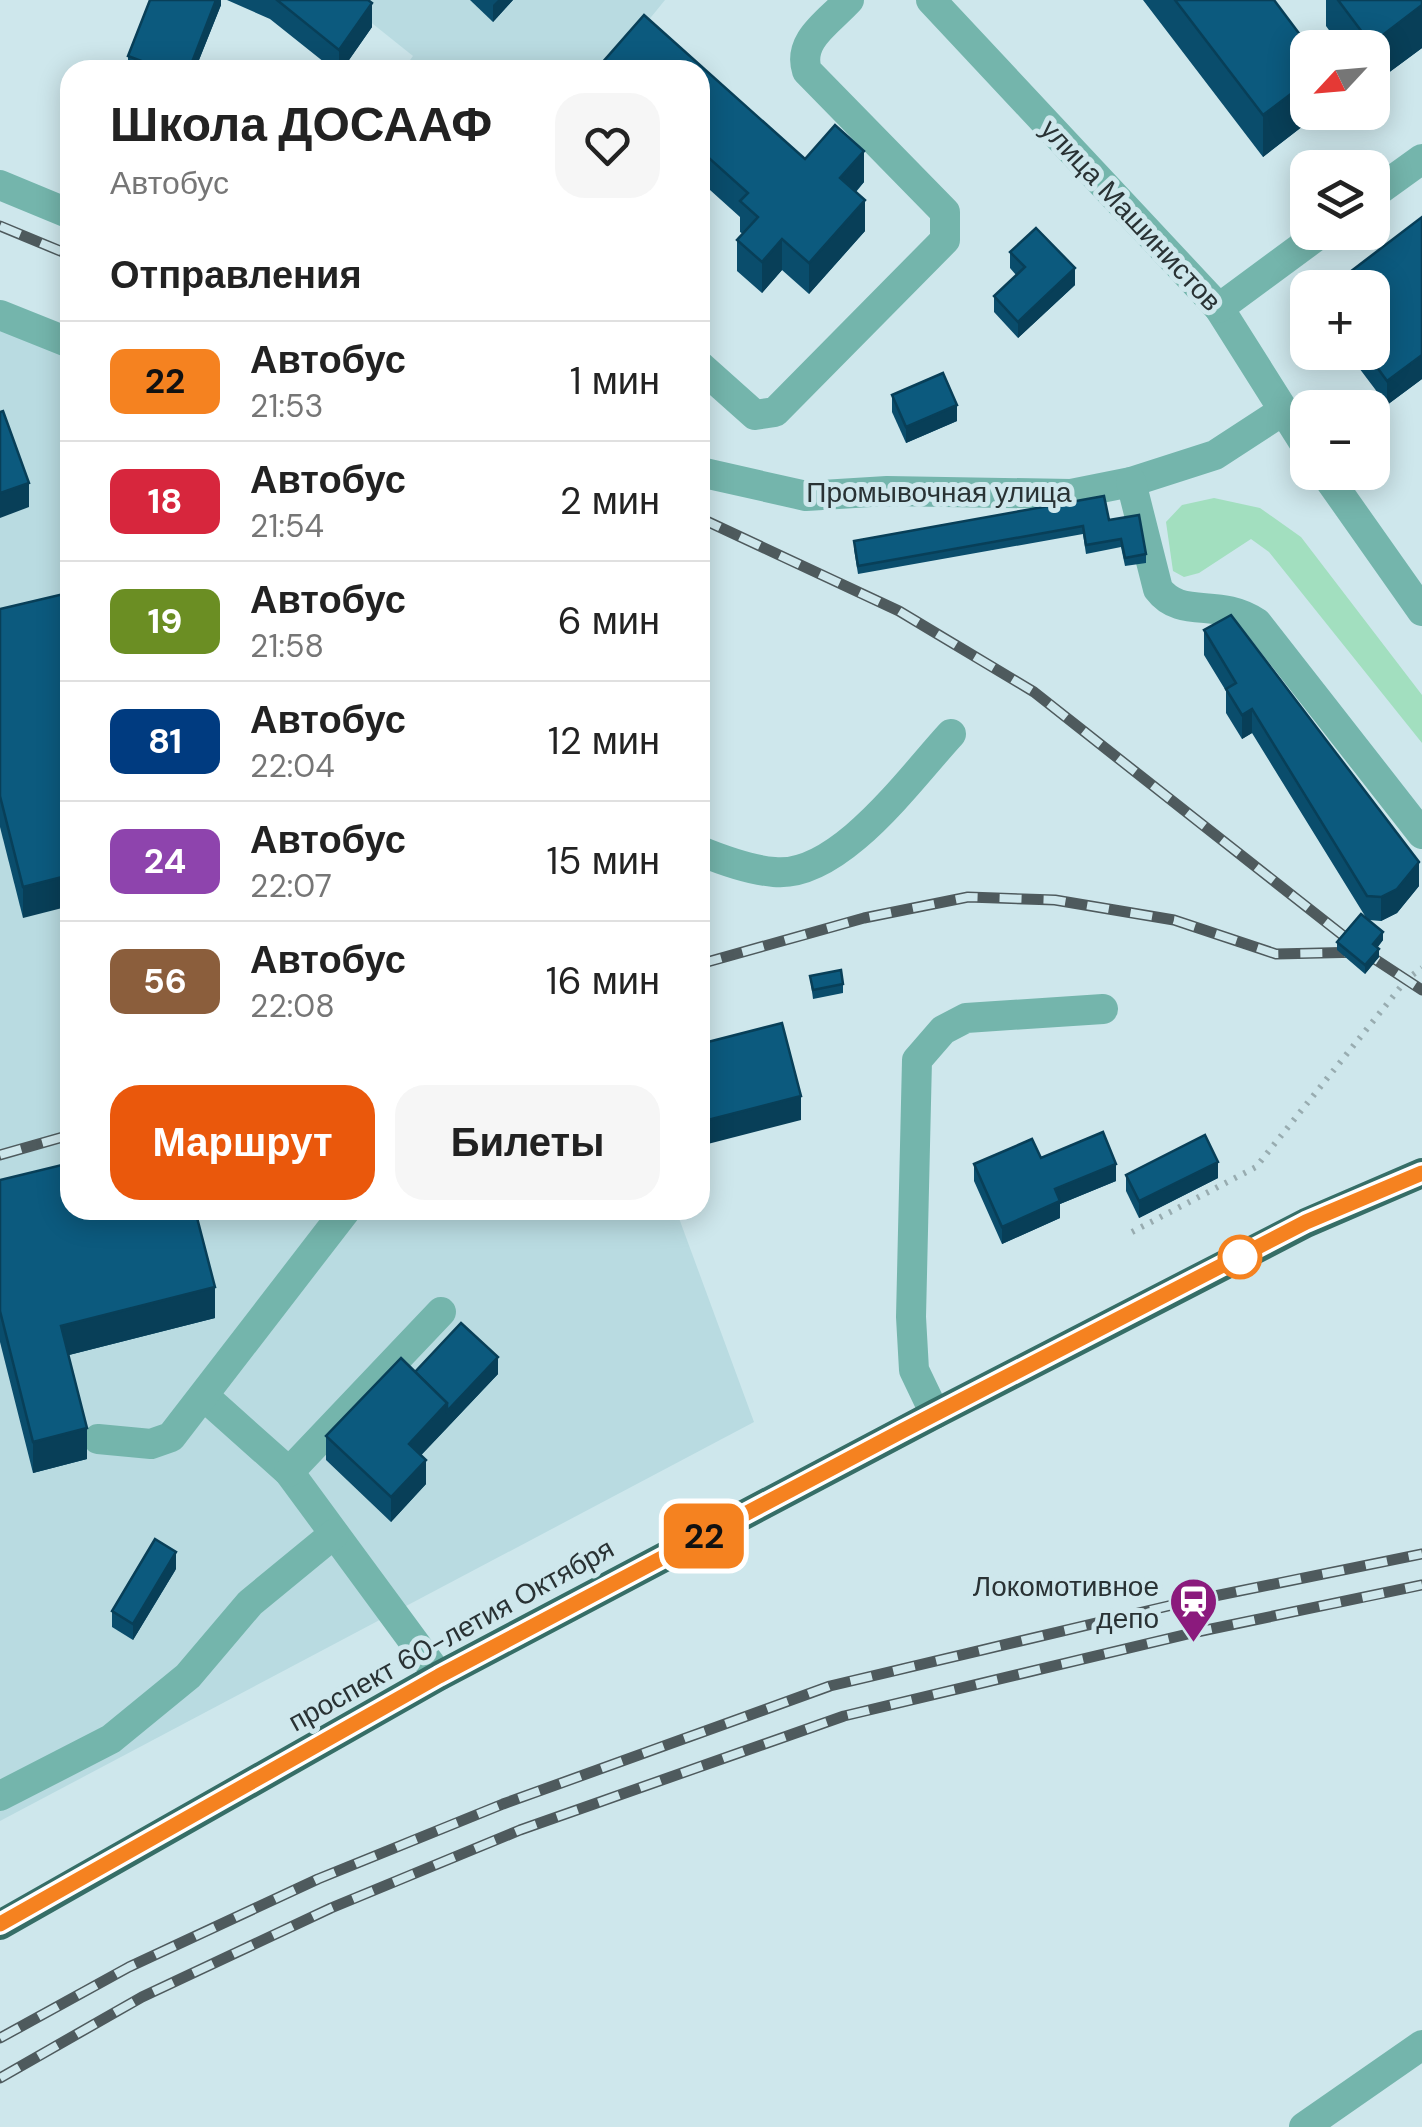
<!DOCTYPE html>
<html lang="ru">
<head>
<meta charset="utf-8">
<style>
	:root { --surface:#fff; --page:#f6f6f6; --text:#222; --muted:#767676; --line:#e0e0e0; --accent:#ea580c }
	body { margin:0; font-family:"DM Sans",sans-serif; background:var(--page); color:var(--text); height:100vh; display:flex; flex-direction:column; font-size:38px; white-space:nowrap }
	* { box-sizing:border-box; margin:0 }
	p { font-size:32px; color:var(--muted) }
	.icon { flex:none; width:55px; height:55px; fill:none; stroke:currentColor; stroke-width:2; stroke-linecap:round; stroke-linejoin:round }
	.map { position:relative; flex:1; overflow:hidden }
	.sheet { position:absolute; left:60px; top:60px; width:650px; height:1160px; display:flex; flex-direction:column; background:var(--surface); border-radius:30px; box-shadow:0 5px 25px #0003 }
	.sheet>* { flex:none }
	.badge { padding:0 20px; border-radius:15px; font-size:35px; line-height:65px }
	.needle { width:65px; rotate:244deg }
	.tools { position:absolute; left:1290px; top:30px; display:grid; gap:20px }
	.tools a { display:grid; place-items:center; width:100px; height:100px; border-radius:20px; background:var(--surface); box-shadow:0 5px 25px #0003; font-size:50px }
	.map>.badge { position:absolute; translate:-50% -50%; box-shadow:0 0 0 5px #fff }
	h2 { padding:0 50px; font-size:38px; line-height:90px }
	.round { display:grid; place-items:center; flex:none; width:105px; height:105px; border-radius:30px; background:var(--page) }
	.headline { display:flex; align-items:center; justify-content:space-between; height:170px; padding:0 50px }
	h1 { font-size:48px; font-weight:700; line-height:75px }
	.cta { display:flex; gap:20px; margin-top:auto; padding:20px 50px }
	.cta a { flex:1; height:115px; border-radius:30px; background:var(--accent); color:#fff; font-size:40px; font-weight:700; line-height:115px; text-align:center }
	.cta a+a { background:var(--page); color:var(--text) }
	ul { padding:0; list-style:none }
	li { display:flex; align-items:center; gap:30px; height:120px; padding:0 50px; border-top:2px solid var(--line) }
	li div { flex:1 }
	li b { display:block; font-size:38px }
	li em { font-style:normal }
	li .badge { min-width:110px; font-weight:700; text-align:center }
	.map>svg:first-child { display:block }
	.built { fill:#b9dbe1 }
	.green { fill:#a2dfbf }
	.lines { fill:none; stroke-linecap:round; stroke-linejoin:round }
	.path { stroke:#98acb0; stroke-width:6; stroke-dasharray:2.5 8; stroke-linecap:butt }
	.minor { stroke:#74b5ac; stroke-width:30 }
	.highway { stroke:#366e67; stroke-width:30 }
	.rail-casing { stroke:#4e5a5d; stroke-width:11 }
	.rail { stroke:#cee7ec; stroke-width:8; stroke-dasharray:22; stroke-linecap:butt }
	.wall { fill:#0a4d6c }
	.shaded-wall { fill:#083f58 }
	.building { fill:#0c5a7e; stroke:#083f58; stroke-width:2.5 }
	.line-casing { stroke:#fff; stroke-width:22 }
	.line { stroke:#f58220; stroke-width:15 }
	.stop-dot { fill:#fff; stroke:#f58220; stroke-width:5 }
	.labels { text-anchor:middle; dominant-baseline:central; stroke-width:10; stroke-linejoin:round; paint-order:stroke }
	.street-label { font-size:28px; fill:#293234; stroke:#cee7ec }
	.poi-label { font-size:28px; fill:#293234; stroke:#cee7ec; text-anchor:end }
</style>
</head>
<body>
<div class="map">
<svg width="1422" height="2127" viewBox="0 0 1422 2127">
	<rect width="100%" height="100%" fill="#cee7ec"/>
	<g class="built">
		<path d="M 343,0 L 665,0 L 608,70 L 403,70 L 413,56 Z"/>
		<path d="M 0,301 L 70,330 L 70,1210 L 676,1210 L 754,1422 L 0,1821 Z"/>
	</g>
	<path class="green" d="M 1214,498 L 1260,508 L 1301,537 L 1422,695 L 1422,743 L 1269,552 L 1251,539 L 1199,573 L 1184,577 L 1173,571 L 1166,522 L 1182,505 Z"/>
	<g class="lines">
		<path class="path" d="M 1132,1232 L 1256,1167 L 1407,979 L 1422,968"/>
		<g class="minor">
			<path d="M 931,0 L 1219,308 L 1308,449"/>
			<path d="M 0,185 L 70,214"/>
			<path d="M 1372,195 L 1422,159"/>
			<path d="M 1219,308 L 1322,232"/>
			<path d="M 0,315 L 70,343"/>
			<path d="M 700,366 L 755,415 L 775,412 L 945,240 L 945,212 L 807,71 C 797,40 829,22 849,0"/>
			<path d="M 700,472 L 806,496 L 887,491 L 1071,494 L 1131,482 L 1215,455 L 1281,412"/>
			<path d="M 1324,472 L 1422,611"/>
			<path d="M 1131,482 L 1158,589 C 1181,620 1219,597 1257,623 L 1422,834"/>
			<path d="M 700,851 C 722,860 750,870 774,872 C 839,879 911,777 951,734"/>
			<path d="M 205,1397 L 289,1472 L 439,1676"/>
			<path d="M 935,1414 L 914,1370 L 911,1317 L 917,1060 L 943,1030 L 966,1018 L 1103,1009"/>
			<path d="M 98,1439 L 151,1444 L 171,1437 L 346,1210"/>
			<path d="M 289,1472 L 441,1312"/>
			<path d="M 0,1796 L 111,1739 L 188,1676 L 250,1603 L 334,1534"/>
			<path d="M 1304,2127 L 1422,2045"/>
		</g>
		<path class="highway" d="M 0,1925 L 439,1676 L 935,1414 L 1306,1223 L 1422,1173"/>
		<defs>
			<g id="rail">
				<path d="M 0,226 L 70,255"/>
				<path d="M 700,518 L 899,611 L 1034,692 L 1364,952 L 1422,990"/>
				<path d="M 700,964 L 864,918 L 968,897 L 1055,900 L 1174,920 L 1276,954 L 1364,952"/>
				<path d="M 0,1155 L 70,1135"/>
				<path d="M 0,2038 L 129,1967 L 318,1879 L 503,1804 L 830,1686 L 1185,1602 L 1422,1554"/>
				<path d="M 0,2078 L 142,1997 L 331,1908 L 520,1830 L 844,1716 L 1192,1633 L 1422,1585"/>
			</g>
		</defs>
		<use href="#rail" class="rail-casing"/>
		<use href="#rail" class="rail"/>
	</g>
	<g class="wall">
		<path d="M 221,0 L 221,5 L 195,70 L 128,70 L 128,56 Z"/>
		<path d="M 227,0 L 368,0 L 372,27 L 342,70 L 334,70 L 270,19 Z"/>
		<path d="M 470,0 L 513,0 L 493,22 Z"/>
		<path d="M 1143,0 L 1274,0 L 1308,112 L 1321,112 L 1263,157 Z"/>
		<path d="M 1326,0 L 1422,0 L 1422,48 L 1372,85 L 1372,48 L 1342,48 L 1326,26 Z"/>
		<path d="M 644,15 L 805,159 L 835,125 L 864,151 L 864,182 L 856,192 L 865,200 L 865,231 L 809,294 L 782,270 L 762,293 L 737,271 L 737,240 L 743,234 L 740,232 L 740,217 L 700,181 L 700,70 L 602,70 L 602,63 Z"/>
		<path d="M 1422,217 L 1422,379 L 1387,405 L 1347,352 L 1372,352 Z"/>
		<path d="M 1010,252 L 1075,285 L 1018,338 L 994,312 L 994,296 L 1016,275 L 1010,268 Z"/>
		<path d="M 892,395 L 957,421 L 906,443 L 892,412 Z"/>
		<path d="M 1109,520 L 1146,554 L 1146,563 L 1125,566 L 1121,547 L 1086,554 L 1083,534 L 858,574 L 854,549 L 854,541 Z"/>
		<path d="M 70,602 L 23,918 L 0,827 L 0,609 Z"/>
		<path d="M 1204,630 L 1419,886 L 1397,913 L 1381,921 L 1369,920 L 1383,940 L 1377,948 L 1379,957 L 1365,974 L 1337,950 L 1337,942 L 1365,916 L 1252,733 L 1242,739 L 1226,713 L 1226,691 L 1204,655 Z"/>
		<path d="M 810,976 L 843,984 L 843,993 L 813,999 Z"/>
		<path d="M 1041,1158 L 1116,1181 L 1060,1204 L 1060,1218 L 1002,1244 L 974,1181 L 974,1164 Z"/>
		<path d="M 1126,1175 L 1218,1178 L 1139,1218 L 1126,1191 Z"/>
		<path d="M 0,1180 L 215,1318 L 69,1355 L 87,1459 L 33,1473 L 0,1342 Z"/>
		<path d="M 415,1372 L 498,1374 L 421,1455 L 426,1484 L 391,1522 L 326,1460 L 326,1436 Z"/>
		<path d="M 176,1569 L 133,1640 L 112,1627 L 112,1611 Z"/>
	</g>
	<g class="shaded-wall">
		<path d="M 216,0 L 221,0 L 221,5 L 195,70 L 189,70 Z"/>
		<path d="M 498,0 L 513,0 L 493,22 L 493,5 Z"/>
		<path d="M 372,3 L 372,27 L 342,70 L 339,70 L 339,50 Z"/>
		<path d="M 1422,5 L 1422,48 L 1372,85 L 1372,48 L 1371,48 L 1371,44 Z"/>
		<path d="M 1308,81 L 1308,112 L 1321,112 L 1263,157 L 1263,115 Z"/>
		<path d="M 864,151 L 864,182 L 840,209 L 840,178 Z"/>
		<path d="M 865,200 L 865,231 L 809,294 L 809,263 Z"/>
		<path d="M 782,239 L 782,270 L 762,293 L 762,262 Z"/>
		<path d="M 1075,268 L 1075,285 L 1018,338 L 1018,322 Z"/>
		<path d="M 1422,355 L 1422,379 L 1387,405 L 1387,381 Z"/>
		<path d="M 957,405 L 957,421 L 906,443 L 906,427 Z"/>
		<path d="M 29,483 L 29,507 L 0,518 L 0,493 Z"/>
		<path d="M 1252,709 L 1252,733 L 1242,739 L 1242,715 Z"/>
		<path d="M 1419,862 L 1419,886 L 1397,913 L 1381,921 L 1381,897 Z"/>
		<path d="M 70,875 L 70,906 L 23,918 L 23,887 Z"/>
		<path d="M 1383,932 L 1383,940 L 1373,953 L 1373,944 Z"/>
		<path d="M 1379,949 L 1379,957 L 1365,974 L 1365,965 Z"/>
		<path d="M 801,1096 L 801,1120 L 700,1146 L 700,1122 Z"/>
		<path d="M 1218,1162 L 1218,1178 L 1139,1218 L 1139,1201 Z"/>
		<path d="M 1116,1164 L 1116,1181 L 1060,1204 L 1060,1218 L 1002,1244 L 1002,1227 L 1055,1189 Z"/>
		<path d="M 215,1287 L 215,1318 L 61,1357 L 61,1326 Z"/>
		<path d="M 498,1357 L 498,1374 L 447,1428 L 447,1411 Z"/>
		<path d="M 447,1403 L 447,1428 L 409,1468 L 409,1444 Z"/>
		<path d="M 87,1428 L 87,1459 L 33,1473 L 33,1442 Z"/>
		<path d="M 426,1460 L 426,1484 L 391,1522 L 391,1497 Z"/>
		<path d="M 176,1552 L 176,1569 L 133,1640 L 133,1624 Z"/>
	</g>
	<g class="building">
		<path d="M 150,0 L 216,0 L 189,70 L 165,70 L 128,56 Z"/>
		<path d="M 277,0 L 368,0 L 372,3 L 339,50 Z"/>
		<path d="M 1175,0 L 1274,0 L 1310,48 L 1308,48 L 1308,81 L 1263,115 Z"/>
		<path d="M 1338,0 L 1422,0 L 1422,5 L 1371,44 Z"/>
		<path d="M 644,15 L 805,159 L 835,125 L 864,151 L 840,178 L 865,200 L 809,263 L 782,239 L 762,262 L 737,240 L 758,217 L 740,201 L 748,193 L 700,150 L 700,70 L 610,70 L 602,63 Z"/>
		<path d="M 1422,217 L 1422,355 L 1387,381 L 1366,352 L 1372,352 L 1372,288 L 1329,288 Z"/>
		<path d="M 1036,228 L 1075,268 L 1018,322 L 994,296 L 1025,267 L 1010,252 Z"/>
		<path d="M 943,373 L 957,405 L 906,427 L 892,395 Z"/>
		<path d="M 3,411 L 29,483 L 0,493 L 0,412 Z"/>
		<path d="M 1104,496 L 1109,520 L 1139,515 L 1146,554 L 1125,558 L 1121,539 L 1086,545 L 1083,526 L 858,566 L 854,541 Z"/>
		<path d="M 68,593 L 70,602 L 70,875 L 23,887 L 0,796 L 0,609 Z"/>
		<path d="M 1231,615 L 1419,862 L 1397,889 L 1381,897 L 1367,896 L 1252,709 L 1242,715 L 1226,689 L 1236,683 L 1204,630 Z"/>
		<path d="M 1361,914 L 1383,932 L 1373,944 L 1379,949 L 1365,965 L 1337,942 Z"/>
		<path d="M 841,970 L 843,984 L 813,990 L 810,976 Z"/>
		<path d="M 782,1023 L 801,1096 L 700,1122 L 700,1044 Z"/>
		<path d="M 1103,1132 L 1116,1164 L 1055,1189 L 1060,1201 L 1002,1227 L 974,1164 L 1032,1139 L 1041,1158 Z"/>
		<path d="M 1205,1135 L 1218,1162 L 1139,1201 L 1126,1175 Z"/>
		<path d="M 70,1163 L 70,1210 L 195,1210 L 215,1287 L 61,1326 L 87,1428 L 33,1442 L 0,1311 L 0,1180 Z"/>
		<path d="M 461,1323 L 498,1357 L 447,1411 L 447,1403 L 415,1372 Z"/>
		<path d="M 401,1358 L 447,1403 L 409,1444 L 426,1460 L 391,1497 L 326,1436 Z"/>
		<path d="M 155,1539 L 176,1552 L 133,1624 L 112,1611 Z"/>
	</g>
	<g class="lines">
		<defs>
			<path id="line" d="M 0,1924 L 439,1676 L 902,1431 L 1306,1222 L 1422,1173"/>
		</defs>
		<use href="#line" class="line-casing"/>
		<use href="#line" class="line"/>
	</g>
	<defs>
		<symbol id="station-pin" viewBox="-11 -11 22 30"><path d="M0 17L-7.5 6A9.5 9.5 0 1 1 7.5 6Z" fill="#8b1a7d" stroke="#cee7ec"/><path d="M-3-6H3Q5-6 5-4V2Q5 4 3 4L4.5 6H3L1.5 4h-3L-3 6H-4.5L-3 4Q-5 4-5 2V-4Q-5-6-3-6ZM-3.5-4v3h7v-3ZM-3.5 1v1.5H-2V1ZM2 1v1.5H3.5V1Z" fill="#fff"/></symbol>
	</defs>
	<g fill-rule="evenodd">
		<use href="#station-pin" x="1166" y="1574" width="55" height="75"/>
	</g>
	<circle class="stop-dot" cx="1240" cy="1257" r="20"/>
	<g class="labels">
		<g class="street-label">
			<text transform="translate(1131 215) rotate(47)">улица Машинистов</text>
			<text x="939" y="492">Промывочная улица</text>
			<text transform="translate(451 1635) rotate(-29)">проспект 60-летия Октября</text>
		</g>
		<g class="poi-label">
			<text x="1159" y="1586">Локомотивное<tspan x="1159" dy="32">депо</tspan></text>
		</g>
	</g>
</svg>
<div class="tools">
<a><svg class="needle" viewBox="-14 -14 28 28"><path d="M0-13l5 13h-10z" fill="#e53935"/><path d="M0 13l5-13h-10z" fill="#767676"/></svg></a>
<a><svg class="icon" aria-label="layers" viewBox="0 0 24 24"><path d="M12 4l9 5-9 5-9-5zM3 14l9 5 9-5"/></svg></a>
<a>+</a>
<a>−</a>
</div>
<b class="badge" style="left:704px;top:1536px;background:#f58220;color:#111">22</b>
<section class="sheet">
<div class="headline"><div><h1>Школа ДОСААФ</h1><p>Автобус</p></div><a class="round"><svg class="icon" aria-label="heart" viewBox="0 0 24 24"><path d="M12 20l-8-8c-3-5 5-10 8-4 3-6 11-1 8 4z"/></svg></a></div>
<h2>Отправления</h2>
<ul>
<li><span class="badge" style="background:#f58220;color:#111">22</span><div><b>Автобус</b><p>21:53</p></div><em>1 мин</em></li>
<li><span class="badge" style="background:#d7263d;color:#fff">18</span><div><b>Автобус</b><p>21:54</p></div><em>2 мин</em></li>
<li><span class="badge" style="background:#6b8e23;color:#fff">19</span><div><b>Автобус</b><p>21:58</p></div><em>6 мин</em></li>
<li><span class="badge" style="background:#003b80;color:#fff">81</span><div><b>Автобус</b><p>22:04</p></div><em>12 мин</em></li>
<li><span class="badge" style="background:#8e44ad;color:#fff">24</span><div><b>Автобус</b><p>22:07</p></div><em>15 мин</em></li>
<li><span class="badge" style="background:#8b5e3c;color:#fff">56</span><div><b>Автобус</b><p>22:08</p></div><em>16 мин</em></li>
</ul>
<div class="cta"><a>Маршрут</a><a>Билеты</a></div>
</section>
</div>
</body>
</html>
